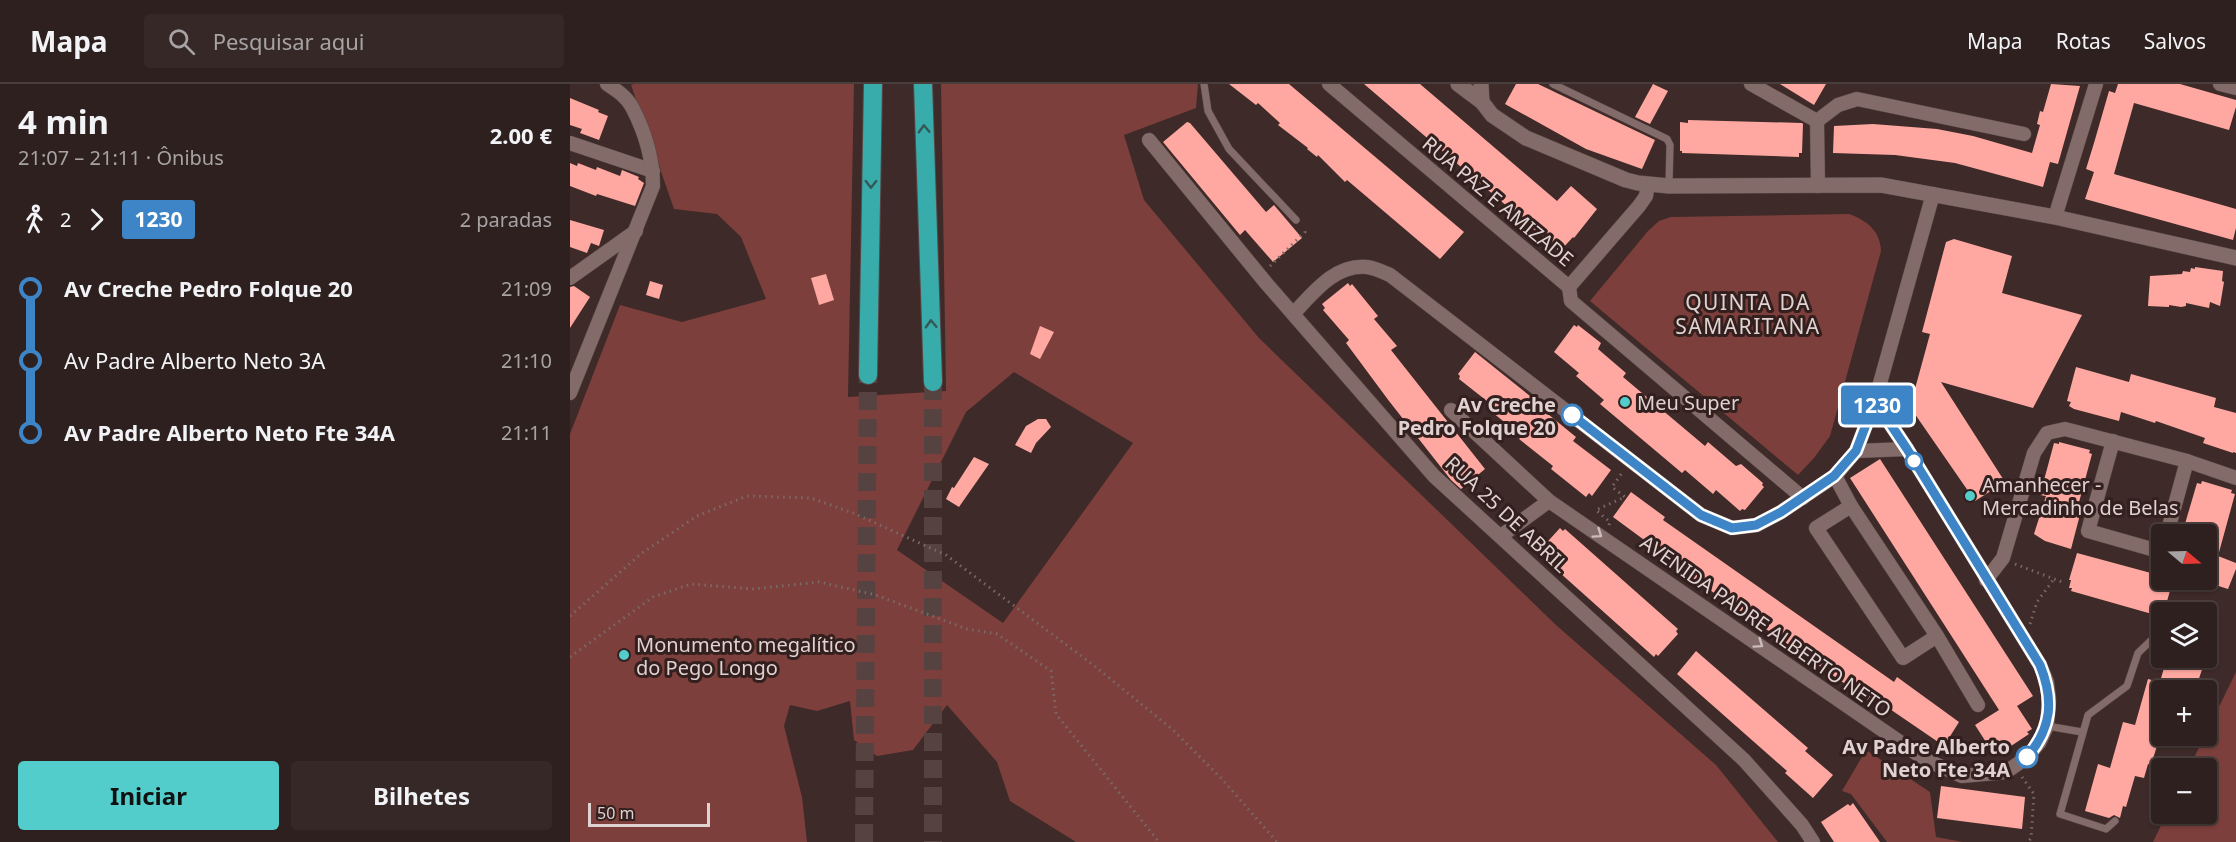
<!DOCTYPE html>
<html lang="pt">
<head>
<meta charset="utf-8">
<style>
	:root { --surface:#2e201e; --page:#362827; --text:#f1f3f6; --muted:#a7a3a4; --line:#493e3c; --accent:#53cdcb }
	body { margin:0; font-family:"Noto Sans",sans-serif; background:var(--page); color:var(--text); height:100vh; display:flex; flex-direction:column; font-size:22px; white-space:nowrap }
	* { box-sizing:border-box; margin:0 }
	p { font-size:20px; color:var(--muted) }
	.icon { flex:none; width:33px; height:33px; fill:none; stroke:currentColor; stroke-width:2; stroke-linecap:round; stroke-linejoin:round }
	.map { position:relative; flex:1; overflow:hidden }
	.drawer { display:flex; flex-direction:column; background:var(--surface); width:570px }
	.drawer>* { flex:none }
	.badge { padding:0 12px; border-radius:4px; font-size:21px; line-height:39px }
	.needle { width:39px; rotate:109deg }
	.tools { position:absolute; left:1581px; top:440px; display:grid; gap:12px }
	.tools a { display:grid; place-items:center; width:66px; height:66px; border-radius:6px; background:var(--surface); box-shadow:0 2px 4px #0004,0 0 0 2px var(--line); font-size:30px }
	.scale { position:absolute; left:18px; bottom:15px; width:122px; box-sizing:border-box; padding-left:6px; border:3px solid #dfd2d1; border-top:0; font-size:16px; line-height:21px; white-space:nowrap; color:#dfd2d1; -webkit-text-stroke:4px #33201e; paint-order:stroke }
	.map>.badge { position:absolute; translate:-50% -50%; box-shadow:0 0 0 3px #fff }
	.legs { display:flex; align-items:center; gap:9px; height:66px; padding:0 18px; font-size:20px }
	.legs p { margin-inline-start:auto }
	.headline { display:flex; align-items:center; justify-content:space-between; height:102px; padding:0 18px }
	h1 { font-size:33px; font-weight:700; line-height:45px }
	.cta { display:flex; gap:12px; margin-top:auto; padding:12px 18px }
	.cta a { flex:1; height:69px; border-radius:6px; background:var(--accent); color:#111; font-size:24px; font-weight:700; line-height:69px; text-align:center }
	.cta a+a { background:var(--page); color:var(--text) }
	ul { padding:0 18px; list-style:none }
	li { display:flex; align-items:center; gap:21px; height:72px; font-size:22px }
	li i { display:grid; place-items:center; width:9px; height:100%; margin:0 8px; background:currentColor }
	li i::after { content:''; width:15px; height:15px; margin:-8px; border:4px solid; border-radius:50%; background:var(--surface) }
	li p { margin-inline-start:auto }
	li:first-child i { background:linear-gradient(#0000 50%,currentColor 0) }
	li:last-child i { background:linear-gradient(currentColor 50%,#0000 0) }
	header { display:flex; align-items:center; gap:36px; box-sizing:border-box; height:84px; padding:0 30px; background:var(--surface); border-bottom:2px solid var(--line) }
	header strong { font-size:28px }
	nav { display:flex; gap:33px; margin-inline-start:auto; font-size:21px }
	.search { width:420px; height:54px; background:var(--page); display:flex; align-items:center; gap:15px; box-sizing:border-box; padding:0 21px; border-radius:6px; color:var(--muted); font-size:22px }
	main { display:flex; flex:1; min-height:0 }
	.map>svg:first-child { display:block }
	.green { fill:#7c3f3b; fill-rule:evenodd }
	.building { fill:#fea8a1 }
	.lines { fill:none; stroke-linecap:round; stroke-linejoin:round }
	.highway-tunnel { stroke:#564341; stroke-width:18; stroke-dasharray:18 9; stroke-linecap:butt }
	.lane-casing { stroke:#584847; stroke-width:8 }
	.street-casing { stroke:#584847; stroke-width:15 }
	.secondary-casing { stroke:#584847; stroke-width:16 }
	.highway-casing { stroke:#584847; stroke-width:20 }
	.path { stroke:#7b6a68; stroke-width:3; stroke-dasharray:1.5 4.5; stroke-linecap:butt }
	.lane { stroke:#826b68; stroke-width:7 }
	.street { stroke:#826b68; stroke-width:14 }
	.secondary { stroke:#826b68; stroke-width:15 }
	.highway { stroke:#37acab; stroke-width:18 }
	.oneway { stroke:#355856 }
	.oneway2 { stroke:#ccbdbc }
	.line-1-casing { stroke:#fff; stroke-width:14 }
	.line-1 { stroke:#3d85c6; stroke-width:9 }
	.poi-dot { fill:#53cdcb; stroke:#33201e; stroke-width:2 }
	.stop-1-dot { fill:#fff; stroke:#3d85c6; stroke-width:3 }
	.labels { text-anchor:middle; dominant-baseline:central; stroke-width:6; stroke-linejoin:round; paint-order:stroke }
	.street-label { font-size:20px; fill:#dfd2d1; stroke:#33201e }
	.poi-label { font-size:20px; fill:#dfd2d1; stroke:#33201e; text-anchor:start }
	.stop-label { font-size:20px; font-weight:bold; fill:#dfd2d1; stroke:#33201e; text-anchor:end }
	.neighbourhood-label { font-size:21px; letter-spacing:1.5px; fill:#dfd2d1; stroke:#33201e }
</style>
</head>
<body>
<header>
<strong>Mapa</strong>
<div class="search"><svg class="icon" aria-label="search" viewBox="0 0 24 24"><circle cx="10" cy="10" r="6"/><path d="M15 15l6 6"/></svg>Pesquisar aqui</div>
<nav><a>Mapa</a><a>Rotas</a><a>Salvos</a></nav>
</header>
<main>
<section class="drawer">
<div class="headline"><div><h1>4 min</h1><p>21:07 – 21:11 · Ônibus</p></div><b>2.00 €</b></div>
<div class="legs"><svg class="icon" aria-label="walk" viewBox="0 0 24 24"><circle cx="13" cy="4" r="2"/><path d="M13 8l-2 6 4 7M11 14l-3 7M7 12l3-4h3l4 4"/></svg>2<svg class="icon" aria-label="forward" viewBox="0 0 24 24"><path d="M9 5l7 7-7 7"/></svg><b class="badge" style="background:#3d85c6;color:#fff">1230</b><p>2 paradas</p></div>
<ul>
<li><i style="color:#3d85c6"></i><b>Av Creche Pedro Folque 20</b><p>21:09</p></li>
<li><i style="color:#3d85c6"></i><span>Av Padre Alberto Neto 3A</span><p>21:10</p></li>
<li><i style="color:#3d85c6"></i><b>Av Padre Alberto Neto Fte 34A</b><p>21:11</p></li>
</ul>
<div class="cta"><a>Iniciar</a><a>Bilhetes</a></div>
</section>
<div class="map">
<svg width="1666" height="758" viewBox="0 0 1666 758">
	<rect width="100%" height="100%" fill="#3e2a28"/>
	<g class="green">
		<path d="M 64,0 L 284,0 L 278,313 L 376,307 L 371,0 L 628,0 L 626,24 L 554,51 L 574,116 L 689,254 L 986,541 L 1146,681 L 1208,758 L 506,758 L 440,717 L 427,678 L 377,621 L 343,666 L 307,672 L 284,656 L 280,617 L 247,627 L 220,621 L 214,642 L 232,713 L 237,758 L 0,758 L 0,350 L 50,221 L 112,238 L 196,215 L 171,153 L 147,130 L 104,125 L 61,1 ZM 444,288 L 563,359 L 433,539 L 327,466 L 396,328 Z"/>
		<path d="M 1279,130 C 1298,137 1310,147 1311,167 L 1260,352 L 1244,374 L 1228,391 L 1020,217 L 1078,147 L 1089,137 L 1101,133 Z"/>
		<path d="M 1666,588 L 1666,758 L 1583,758 L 1597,729 L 1636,729 L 1636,684 L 1619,684 Z"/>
		<path d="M 1296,666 L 1360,708 L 1366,753 L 1393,758 L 1317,758 L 1281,710 L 1272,707 Z"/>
	</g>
	<g class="building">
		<path d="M 659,0 L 719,0 L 894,148 L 870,175 L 777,96 L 775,98 L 748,71 L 747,73 L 737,65 L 738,64 L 708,41 L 710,39 L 688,19 L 686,21 Z"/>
		<path d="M 794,0 L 850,0 L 987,117 L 1001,102 L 1027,125 L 1004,154 L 1003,153 L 992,165 L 990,163 L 988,166 Z"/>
		<path d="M 946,0 L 968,0 L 1085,56 L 1072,85 L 1016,65 L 935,20 Z"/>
		<path d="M 1083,0 L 1098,7 L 1080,40 L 1065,33 Z"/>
		<path d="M 1210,0 L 1256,0 L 1244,21 Z"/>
		<path d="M 1481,0 L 1510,2 L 1488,80 L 1480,78 L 1473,103 L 1385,79 L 1325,71 L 1263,69 L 1264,42 L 1303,40 L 1367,45 L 1403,52 L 1462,69 L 1470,41 L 1467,40 L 1470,27 L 1473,28 Z"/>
		<path d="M 1548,0 L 1610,0 L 1666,16 L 1666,23 L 1659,46 L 1564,19 L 1544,90 L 1666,125 L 1666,144 L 1663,156 L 1515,115 L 1524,88 L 1516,85 L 1524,59 L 1539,7 L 1545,9 Z"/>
		<path d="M 0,14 L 29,26 L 28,28 L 38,32 L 29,56 L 10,49 L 12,45 L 0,41 Z"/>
		<path d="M 1118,36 L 1232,39 L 1233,40 L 1232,69 L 1229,69 L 1229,73 L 1112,69 L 1112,67 L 1110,67 L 1110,38 L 1118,39 Z"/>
		<path d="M 617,38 L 620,39 L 696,128 L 704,121 L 732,154 L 703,178 L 675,146 L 670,151 L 593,58 Z"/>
		<path d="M 0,79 L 7,82 L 8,79 L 26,86 L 27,83 L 50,92 L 52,86 L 69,93 L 68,95 L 74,99 L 65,122 L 27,110 L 26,112 L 0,102 Z"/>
		<path d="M 0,136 L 34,146 L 29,162 L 21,159 L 17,169 L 0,163 Z"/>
		<path d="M 1384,155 L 1442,172 L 1432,209 L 1512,231 L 1463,324 L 1371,298 L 1435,398 L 1405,417 L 1340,323 L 1360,250 L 1352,248 L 1369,184 L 1376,158 Z"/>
		<path d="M 1625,183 L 1653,187 L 1652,197 L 1654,198 L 1650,222 L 1640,218 L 1639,224 L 1616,219 L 1616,222 L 1611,223 L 1599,221 L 1599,223 L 1578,222 L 1580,192 L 1612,190 L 1613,187 L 1620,188 L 1621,184 L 1625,185 Z"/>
		<path d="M 256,190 L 264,216 L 249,221 L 241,194 Z"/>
		<path d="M 80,197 L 93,201 L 89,215 L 76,211 Z"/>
		<path d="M 778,199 L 780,202 L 782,200 L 808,232 L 804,235 L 827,262 L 821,266 L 915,385 L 891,405 L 881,396 L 819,317 L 776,259 L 779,256 L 753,226 L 755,224 L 752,220 Z"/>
		<path d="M 4,202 L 20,213 L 0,244 L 0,203 Z"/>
		<path d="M 1004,241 L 1007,243 L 1008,241 L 1031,259 L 1028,265 L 1056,289 L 1053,293 L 1135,362 L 1138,358 L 1166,382 L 1171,380 L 1193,399 L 1192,401 L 1194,403 L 1175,426 L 1172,425 L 1170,427 L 1146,406 L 1143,410 L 1115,386 L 1112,389 L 1030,320 L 1034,316 L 1006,292 L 1009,289 L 984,268 Z"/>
		<path d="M 470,242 L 484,248 L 470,275 L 460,270 Z"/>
		<path d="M 905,268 L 975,324 L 973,326 L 1006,353 L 1003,357 L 1041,386 L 1022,412 L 1019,409 L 1016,413 L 981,385 L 983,382 L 949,355 L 952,352 L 918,325 L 922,321 L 889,295 L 890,292 L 888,290 Z"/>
		<path d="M 1506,283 L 1559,298 L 1561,290 L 1646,314 L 1644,323 L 1666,329 L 1666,369 L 1663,368 L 1663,369 L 1633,359 L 1635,354 L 1586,337 L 1585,339 L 1551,328 L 1549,337 L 1504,325 L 1499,322 L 1501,318 L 1497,317 Z"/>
		<path d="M 468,335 L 476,335 L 481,343 L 466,359 L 461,369 L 445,361 L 456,342 Z"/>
		<path d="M 1489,358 L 1520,366 L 1519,369 L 1522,370 L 1508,422 L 1512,423 L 1501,465 L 1475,457 L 1464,450 L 1476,412 L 1470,411 L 1484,359 L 1489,360 Z"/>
		<path d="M 404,373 L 419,380 L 389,423 L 376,415 L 382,403 L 384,404 Z"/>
		<path d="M 1310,375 L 1463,612 L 1447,622 L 1462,645 L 1457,648 L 1459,650 L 1429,670 L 1427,667 L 1423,669 L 1405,641 L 1429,626 L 1280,394 Z"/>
		<path d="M 1632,397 L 1662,406 L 1661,409 L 1665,410 L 1648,472 L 1666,479 L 1666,485 L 1658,505 L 1636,498 L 1636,450 L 1612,450 L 1627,399 L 1631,400 Z"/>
		<path d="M 1061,408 L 1095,433 L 1093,436 L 1324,598 L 1327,593 L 1389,638 L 1374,662 L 1311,619 L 1307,622 L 1075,461 L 1077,458 L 1043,433 Z"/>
		<path d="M 990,444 L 993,447 L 995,445 L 1108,545 L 1106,547 L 1108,550 L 1088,572 L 1086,570 L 1084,573 L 970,471 L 972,469 L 970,466 Z"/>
		<path d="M 1507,469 L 1592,492 L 1592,495 L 1603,496 L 1594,528 L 1592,528 L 1590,531 L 1582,530 L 1501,507 L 1502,504 L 1499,504 L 1501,496 L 1499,496 Z"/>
		<path d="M 1126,567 L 1238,664 L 1235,667 L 1263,691 L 1243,714 L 1215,689 L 1217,687 L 1107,590 Z"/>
		<path d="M 1597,573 L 1634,573 L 1633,577 L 1635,577 L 1625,606 L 1592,606 L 1592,646 L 1581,681 L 1578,680 L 1574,694 L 1565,692 L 1556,723 L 1553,722 L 1550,734 L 1544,731 L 1539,734 L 1515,727 L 1528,680 L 1540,684 L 1553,638 L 1565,641 L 1578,595 L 1590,598 Z"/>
		<path d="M 1371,702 L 1455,713 L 1452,745 L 1367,734 Z"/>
		<path d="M 1283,719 L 1310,758 L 1264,758 L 1251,738 L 1278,720 L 1280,722 Z"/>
	</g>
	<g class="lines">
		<g class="highway-tunnel">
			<path d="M 363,298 L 363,758"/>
			<path d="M 294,758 L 298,291"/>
		</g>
		<defs>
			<g id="lane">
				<path d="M 634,0 L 638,27 L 659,65 L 726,136"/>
				<path d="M 983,0 L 1097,55 L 1100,61 L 1099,101"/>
				<path d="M 1477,642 L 1512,648"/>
				<path d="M 1545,737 L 1536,745 L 1490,730 L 1518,631 L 1557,602 L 1568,569 L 1592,546"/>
			</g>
			<g id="street">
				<path d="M 759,0 L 999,203 L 1069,122 L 1076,112 L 1078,100"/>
				<path d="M 1181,0 L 1247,37 L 1248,102"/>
				<path d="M 1650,0 L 1666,4"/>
				<path d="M 1247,37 L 1268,21 L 1287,15 L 1454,50"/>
				<path d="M 579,56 L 696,199 L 864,392 L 1174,676 L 1232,741 L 1243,758"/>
				<path d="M 0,59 L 83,87"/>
				<path d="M 1485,133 L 1526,0"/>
				<path d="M 0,194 L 66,147"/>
				<path d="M 999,203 L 1001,217 L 1233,414"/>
				<path d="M 724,229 C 744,208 765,180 797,183 C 805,184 813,188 820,191 L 1131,431 L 1162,444 L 1187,441 L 1211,428 L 1265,392 L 1286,367 L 1305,317 L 1363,110"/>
				<path d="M 0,309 L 83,102 C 83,75 74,46 62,23 C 56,12 46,6 37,0"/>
				<path d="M 881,326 L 979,417 L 1356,676 L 1392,692 L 1436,688 L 1456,674 L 1469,659 L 1477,642 L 1479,615 L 1477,598 L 1470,581 L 1337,365 L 1305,317"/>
				<path d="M 1543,357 L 1518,447 L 1592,468"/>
				<path d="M 1286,367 L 1337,365"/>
				<path d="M 1265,392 L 1281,422"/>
				<path d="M 1597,450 L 1617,377"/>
				<path d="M 931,452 L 979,417"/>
				<path d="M 1416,496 L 1433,474 L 1464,369 L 1477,349 L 1495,345 L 1617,377 L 1666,394"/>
				<path d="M 1367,552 L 1333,574 L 1246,444 L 1281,422 L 1367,552 L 1408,621"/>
			</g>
			<g id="secondary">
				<path d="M 888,0 L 912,18 L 922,31 L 956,54 L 1056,96 L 1068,99 L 1099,102 L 1311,101 L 1485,133 L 1666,174"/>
				<path d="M 911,0 L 912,18"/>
			</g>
			<g id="highway">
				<path d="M 353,0 L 363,298"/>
				<path d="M 298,291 L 303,0"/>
			</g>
		</defs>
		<use href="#lane" class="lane-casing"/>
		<use href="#street" class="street-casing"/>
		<use href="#secondary" class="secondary-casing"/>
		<use href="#highway" class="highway-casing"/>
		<g class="path">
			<path d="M 700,182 L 735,148 L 733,144"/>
			<path d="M 1039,441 L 1040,438 L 1026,426 L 1055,413 L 1042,403 L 1052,389"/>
			<path d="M 1445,480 L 1492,498"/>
			<path d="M 0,532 L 72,469 L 127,432 L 177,412 L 241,414 L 283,429 L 376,471 L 522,580 L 602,645 L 652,695 L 707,758"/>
			<path d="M 1460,540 L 1467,518 L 1484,495"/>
			<path d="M 0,573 L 83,513 L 121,500 L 183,505 L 249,498 L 306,511 L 397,545 L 427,550 L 481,587 L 486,630 L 589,758"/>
			<path d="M 1452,693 L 1464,710 L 1461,754 L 1458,758"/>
		</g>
		<use href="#lane" class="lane"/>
		<use href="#street" class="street"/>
		<use href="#secondary" class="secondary"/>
		<use href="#highway" class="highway"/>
	</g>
	<defs><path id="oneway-chevron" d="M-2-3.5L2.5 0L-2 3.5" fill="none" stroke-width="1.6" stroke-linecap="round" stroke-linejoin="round" transform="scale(1.5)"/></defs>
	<g class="oneway">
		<use href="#oneway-chevron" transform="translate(354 45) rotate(-92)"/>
		<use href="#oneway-chevron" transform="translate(301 100) rotate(91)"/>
		<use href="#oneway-chevron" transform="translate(361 240) rotate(-92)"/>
	</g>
	<g class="oneway2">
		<use href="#oneway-chevron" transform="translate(1028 450) rotate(34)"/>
		<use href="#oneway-chevron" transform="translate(1189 560) rotate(35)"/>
	</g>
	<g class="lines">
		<defs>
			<path id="line-1" d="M 1002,331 L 1131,431 L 1162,444 L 1186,441 L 1211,428 L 1264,392 L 1286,367 L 1305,317 L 1337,365 L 1470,581 C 1484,616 1482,644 1457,673"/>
		</defs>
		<use href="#line-1" class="line-1-casing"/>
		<use href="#line-1" class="line-1"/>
	</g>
	<g class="poi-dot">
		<circle cx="1055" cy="318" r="6"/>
		<circle cx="1400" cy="412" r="6"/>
		<circle cx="54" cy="571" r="6"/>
	</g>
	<g class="stop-1-dot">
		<circle cx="1002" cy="331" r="10"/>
		<circle cx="1344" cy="377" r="8"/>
		<circle cx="1457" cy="673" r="10"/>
	</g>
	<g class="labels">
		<g class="street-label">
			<text transform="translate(928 117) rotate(40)">RUA PAZ E AMIZADE</text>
			<text transform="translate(937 430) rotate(43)">RUA 25 DE ABRIL</text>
			<text transform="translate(1196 542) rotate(35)">AVENIDA PADRE ALBERTO NETO</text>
		</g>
		<g class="poi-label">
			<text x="1067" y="318">Meu Super</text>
			<text x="1412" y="400">Amanhecer -<tspan x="1412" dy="23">Mercadinho de Belas</tspan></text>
			<text x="66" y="560">Monumento megalítico<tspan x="66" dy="23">do Pego Longo</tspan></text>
		</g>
		<g class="stop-label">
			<text x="986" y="320">Av Creche<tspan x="986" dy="23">Pedro Folque 20</tspan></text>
			<text x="1440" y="662">Av Padre Alberto<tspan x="1440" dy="23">Neto Fte 34A</tspan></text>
		</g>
		<g class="neighbourhood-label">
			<text x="1178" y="218">QUINTA DA<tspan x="1178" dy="24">SAMARITANA</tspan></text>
		</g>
	</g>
</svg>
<div class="tools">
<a><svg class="needle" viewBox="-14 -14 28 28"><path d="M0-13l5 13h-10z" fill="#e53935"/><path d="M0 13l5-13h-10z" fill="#a7a3a4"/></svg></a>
<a><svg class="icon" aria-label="layers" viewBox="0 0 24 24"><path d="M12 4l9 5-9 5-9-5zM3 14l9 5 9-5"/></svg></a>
<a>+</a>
<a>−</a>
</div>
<div class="scale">50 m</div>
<b class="badge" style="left:1307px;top:321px;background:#3d85c6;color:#fff">1230</b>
</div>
</main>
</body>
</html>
